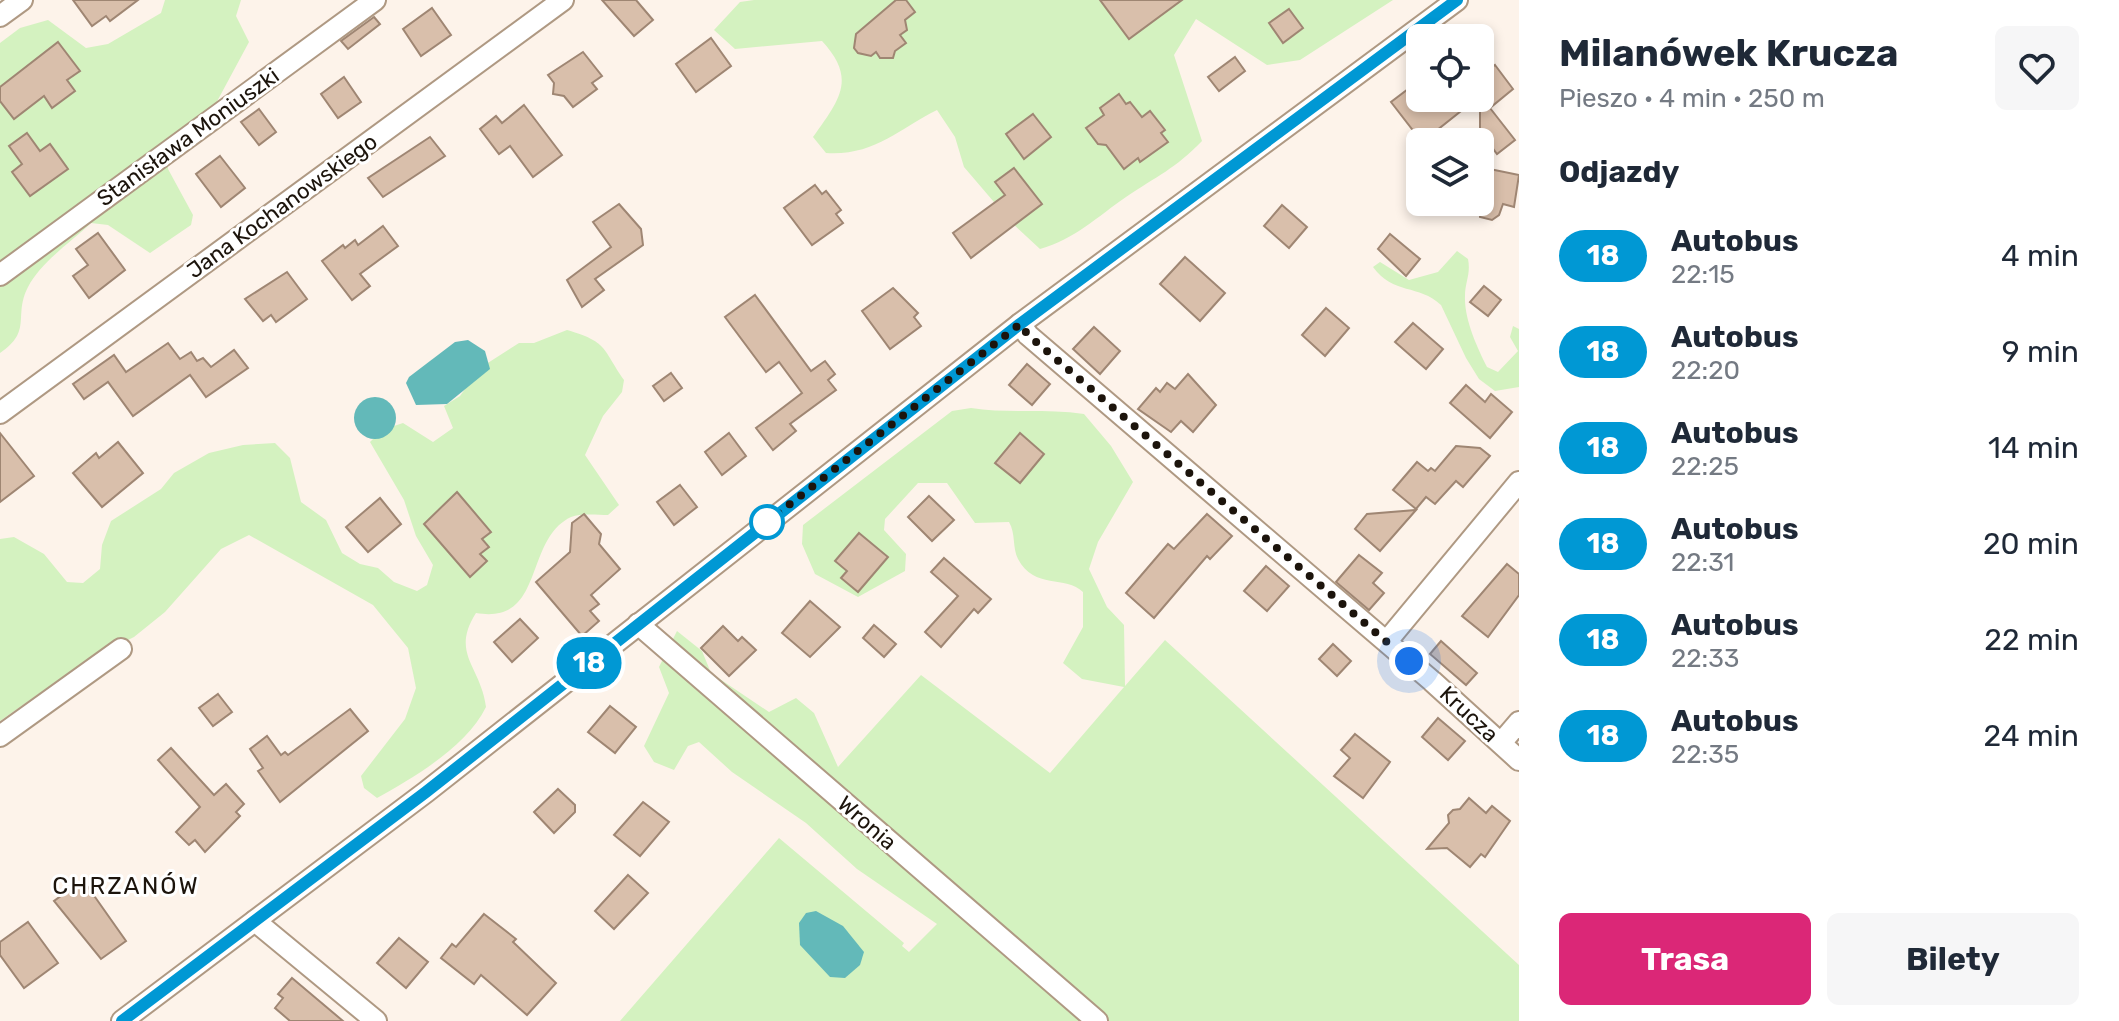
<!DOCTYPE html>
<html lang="pl">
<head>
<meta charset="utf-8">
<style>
	:root { --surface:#fff; --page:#f6f6f7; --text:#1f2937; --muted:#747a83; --accent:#db2777 }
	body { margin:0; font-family:Rubik,sans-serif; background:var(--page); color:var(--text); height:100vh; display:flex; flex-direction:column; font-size:30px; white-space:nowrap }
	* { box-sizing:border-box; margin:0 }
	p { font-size:26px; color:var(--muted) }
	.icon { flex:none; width:44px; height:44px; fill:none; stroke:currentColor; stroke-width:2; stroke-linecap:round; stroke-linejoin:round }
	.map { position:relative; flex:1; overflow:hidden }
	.drawer { display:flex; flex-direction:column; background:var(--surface); width:600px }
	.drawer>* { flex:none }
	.badge { padding:0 16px; border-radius:26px; font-size:28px; line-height:52px }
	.tools { position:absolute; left:1406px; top:24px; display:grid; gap:16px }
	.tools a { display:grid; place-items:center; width:88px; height:88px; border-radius:12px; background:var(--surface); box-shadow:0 4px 12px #0003; font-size:40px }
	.you { position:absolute; width:40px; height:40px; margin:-20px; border:6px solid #fff; border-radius:50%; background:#1a73e8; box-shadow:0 0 0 12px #1a73e833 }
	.map>.badge { position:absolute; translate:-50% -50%; box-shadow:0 0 0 4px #fff }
	h2 { padding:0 40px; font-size:30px; line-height:72px }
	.round { display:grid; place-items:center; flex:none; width:84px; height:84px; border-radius:12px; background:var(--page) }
	.head { display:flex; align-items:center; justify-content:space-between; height:136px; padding:0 40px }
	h1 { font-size:38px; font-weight:700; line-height:60px }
	.button { display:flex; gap:16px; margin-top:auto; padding:16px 40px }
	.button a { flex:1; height:92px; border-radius:12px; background:var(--accent); color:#fff; font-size:32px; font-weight:700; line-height:92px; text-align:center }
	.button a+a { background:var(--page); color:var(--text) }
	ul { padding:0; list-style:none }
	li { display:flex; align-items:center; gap:24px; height:96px; padding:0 40px }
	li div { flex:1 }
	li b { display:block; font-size:30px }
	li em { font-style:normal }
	li .badge { min-width:88px; font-weight:700; text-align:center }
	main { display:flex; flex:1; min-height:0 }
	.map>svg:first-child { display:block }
	.green { fill:#d4f2c0 }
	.water { fill:#63b9b9 }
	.building { fill:#d9bfab; stroke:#9f8673; stroke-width:2 }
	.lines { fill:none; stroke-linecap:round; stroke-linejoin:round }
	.minor-casing { stroke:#af9983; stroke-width:24 }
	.minor { stroke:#fff; stroke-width:20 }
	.line-casing { stroke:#fff; stroke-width:18 }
	.line { stroke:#0098d4; stroke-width:12 }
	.walk { stroke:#1c140c; stroke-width:8; stroke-dasharray:0 14.4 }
	.stop-dot { fill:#fff; stroke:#0098d4; stroke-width:4 }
	.labels { text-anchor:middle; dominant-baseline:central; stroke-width:6; stroke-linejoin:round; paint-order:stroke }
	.street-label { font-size:22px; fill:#1c140c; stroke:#fff }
	.neighbourhood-label { font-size:24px; letter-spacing:2px; fill:#1c140c; stroke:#fff }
</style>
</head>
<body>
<main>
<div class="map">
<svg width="1519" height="1021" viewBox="0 0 1519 1021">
	<rect width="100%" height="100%" fill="#fdf3ea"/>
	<g class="green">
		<path d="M 165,0 L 241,0 L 236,16 L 249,42 L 214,107 L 167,138 L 168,169 L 193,215 L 191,225 L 150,253 L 108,225 L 91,223 C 71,242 41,262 28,287 C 13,316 33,331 0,353 L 0,43 L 20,28 L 48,20 L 86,48 L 108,44 L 161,13 Z"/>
		<path d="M 754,0 L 1393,0 L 1300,60 L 1267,65 L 1196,19 L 1174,55 L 1202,141 C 1175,169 1157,176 1126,197 C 1097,217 1075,239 1040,249 L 1011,222 L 964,167 L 955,137 L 937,110 C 897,130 874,156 826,153 L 813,137 C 840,99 857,79 822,41 L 735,49 L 714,30 L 740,2 Z"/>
		<path d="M 1457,251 L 1468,259 C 1471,274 1465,282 1465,296 C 1464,319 1477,347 1487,367 L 1498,372 L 1518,351 L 1510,337 L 1513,326 L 1519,329 L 1519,387 L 1495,391 L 1479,379 L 1466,358 L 1441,305 C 1419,284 1393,295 1373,267 L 1380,262 L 1409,280 L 1438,272 Z"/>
		<path d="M 567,330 C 608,342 602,348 624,380 L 622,392 L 603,416 L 585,455 L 619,505 L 608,515 C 598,515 581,513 571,517 C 523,540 546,625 476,613 C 450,654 481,666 486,707 C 467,746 415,777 377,798 L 364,788 L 361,776 L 405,719 L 416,688 L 408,648 L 373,605 L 249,535 L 221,549 L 165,612 L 134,637 L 84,662 L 0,721 L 0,539 L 14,537 L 44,554 L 67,582 L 83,583 L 100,569 L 102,545 L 111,521 L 161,489 L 174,473 L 209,453 L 243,445 L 275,443 L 290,458 L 301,502 L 326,520 L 342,553 L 360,564 L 378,568 L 394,582 L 417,591 L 427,585 L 433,565 L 416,536 L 404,500 L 370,442 L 382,430 L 403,423 L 433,442 L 453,428 L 444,406 L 460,396 L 480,368 L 519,343 L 534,343 Z"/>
		<path d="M 971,408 C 1009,414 1046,408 1084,414 L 1111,446 L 1133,482 L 1098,542 L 1089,569 L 1107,607 L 1124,625 L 1125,686 L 1165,640 L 1519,965 L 1519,1021 L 620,1021 L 779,838 L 904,943 L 902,946 L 909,952 L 937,924 L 857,869 L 806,823 L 732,772 L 699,742 L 688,746 L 674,770 L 654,762 L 644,746 L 669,693 L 659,667 L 677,631 L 702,651 L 711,673 L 769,712 L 796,698 L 814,713 L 838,767 L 921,675 L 1050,773 L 1124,687 L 1082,679 L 1063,663 L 1083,627 L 1083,592 C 1066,575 1034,590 1018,559 C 1012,547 1016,534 1009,522 L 975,523 L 947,483 L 918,483 L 885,519 L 884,530 L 906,554 L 905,571 L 858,597 L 815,574 L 802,544 L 803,525 L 952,411 Z"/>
	</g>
	<g class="water">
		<path d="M 468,340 L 485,351 L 490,369 L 447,404 L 416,405 L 406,383 L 409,377 L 455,342 Z"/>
		<circle cx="375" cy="418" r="21"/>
		<path d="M 816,911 L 843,926 L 864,952 L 860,965 L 845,978 L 830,977 L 800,945 L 799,923 L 806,913 Z"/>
	</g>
	<g class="building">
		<path d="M 73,0 L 138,0 L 110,21 L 106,16 L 92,26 Z"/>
		<path d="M 602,0 L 636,0 L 653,20 L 634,36 Z"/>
		<path d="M 896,0 L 906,0 L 915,12 L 905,20 L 907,30 L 900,35 L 906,43 L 895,51 L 893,58 L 880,58 L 876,52 L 871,56 L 858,53 L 854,48 L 856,34 Z"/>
		<path d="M 1100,0 L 1182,0 L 1129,39 Z"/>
		<path d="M 432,8 L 451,35 L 421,56 L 403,29 Z"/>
		<path d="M 1289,9 L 1303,28 L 1283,43 L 1269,23 Z"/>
		<path d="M 374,17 L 380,24 L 348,49 L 341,41 Z"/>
		<path d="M 711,38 L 731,66 L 696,92 L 676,64 Z"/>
		<path d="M 58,42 L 80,71 L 67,80 L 75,91 L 52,108 L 44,96 L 14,119 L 0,101 L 0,87 Z"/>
		<path d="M 583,52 L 602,76 L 592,83 L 597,89 L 573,107 L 564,96 L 553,94 L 554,83 L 548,75 Z"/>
		<path d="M 1235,57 L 1245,71 L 1219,91 L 1208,77 Z"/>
		<path d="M 1495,65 L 1513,89 L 1490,108 L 1515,140 L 1497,154 L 1480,131 L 1480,76 Z"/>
		<path d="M 344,77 L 361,102 L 338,118 L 321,94 Z"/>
		<path d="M 1420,80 L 1420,98 L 1451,98 L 1461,111 L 1422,142 L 1391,102 Z"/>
		<path d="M 1119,94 L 1126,104 L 1130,102 L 1142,117 L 1150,111 L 1165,130 L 1161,133 L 1168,142 L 1140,162 L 1138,158 L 1124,169 L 1106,145 L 1098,144 L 1086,128 L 1104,115 L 1100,108 Z"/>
		<path d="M 524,105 L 562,155 L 533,177 L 510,146 L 499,154 L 480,129 L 496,116 L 502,123 Z"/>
		<path d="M 259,109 L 276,132 L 259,145 L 241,122 Z"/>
		<path d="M 1033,114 L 1051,137 L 1024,159 L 1006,134 Z"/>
		<path d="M 27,133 L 40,151 L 50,144 L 68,169 L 30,196 L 12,172 L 22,164 L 9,146 Z"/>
		<path d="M 430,137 L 445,156 L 383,197 L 368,178 Z"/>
		<path d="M 220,156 L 245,188 L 221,207 L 196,174 Z"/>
		<path d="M 1480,167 L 1519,175 L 1514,207 L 1503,204 L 1499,215 L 1492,220 L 1480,217 Z"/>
		<path d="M 1014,168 L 1042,204 L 971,258 L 953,233 L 1005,195 L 995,182 Z"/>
		<path d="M 815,185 L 822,194 L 826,191 L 841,210 L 836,214 L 843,223 L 812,245 L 784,208 Z"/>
		<path d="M 619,204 L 641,229 L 643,245 L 595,279 L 604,290 L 582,307 L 567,280 L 611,247 L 593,222 Z"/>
		<path d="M 1282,205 L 1307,227 L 1289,248 L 1264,226 Z"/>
		<path d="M 383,226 L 398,246 L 360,274 L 370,286 L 352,300 L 322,261 L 343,245 L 345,248 L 355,240 L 358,245 Z"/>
		<path d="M 98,233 L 125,270 L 89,298 L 73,276 L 88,265 L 76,249 Z"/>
		<path d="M 1390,234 L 1420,259 L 1406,276 L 1378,249 Z"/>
		<path d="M 1185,257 L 1225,293 L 1200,321 L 1160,284 Z"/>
		<path d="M 287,272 L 307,299 L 276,322 L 271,315 L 263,321 L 245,299 Z"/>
		<path d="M 1484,286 L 1501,300 L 1488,316 L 1470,302 Z"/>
		<path d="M 893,288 L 918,313 L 914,317 L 921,326 L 890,349 L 862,311 Z"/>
		<path d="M 755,295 L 811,371 L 825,361 L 835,374 L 828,380 L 836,390 L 790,424 L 796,431 L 773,450 L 756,428 L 802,393 L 779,362 L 766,372 L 725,317 Z"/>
		<path d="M 1326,308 L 1349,328 L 1325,356 L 1302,335 Z"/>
		<path d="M 1413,323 L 1443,349 L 1426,369 L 1395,342 Z"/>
		<path d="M 1094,327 L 1120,351 L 1100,374 L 1073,349 Z"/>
		<path d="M 168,343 L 180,359 L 191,352 L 197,361 L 203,358 L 211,367 L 234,350 L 248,368 L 206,397 L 190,375 L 133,416 L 108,382 L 84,399 L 73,384 L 114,355 L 126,372 Z"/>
		<path d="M 1027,364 L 1050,384 L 1032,405 L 1009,385 Z"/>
		<path d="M 671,373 L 682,388 L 664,401 L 653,386 Z"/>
		<path d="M 1188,374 L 1216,405 L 1193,432 L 1181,421 L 1171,432 L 1138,409 L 1156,388 L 1160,392 L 1167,383 L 1175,389 Z"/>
		<path d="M 1466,385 L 1485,402 L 1491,394 L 1512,412 L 1490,438 L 1450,403 Z"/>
		<path d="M 0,433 L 34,476 L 0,502 Z"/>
		<path d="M 729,433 L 746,456 L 722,475 L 705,452 Z"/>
		<path d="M 1020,433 L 1044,454 L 1020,483 L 995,463 Z"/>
		<path d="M 118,442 L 143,473 L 102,507 L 73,473 L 96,453 L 99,458 Z"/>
		<path d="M 1456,446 L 1480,448 L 1490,456 L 1463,487 L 1456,481 L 1435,504 L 1426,497 L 1416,509 L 1393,490 L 1417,462 L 1428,471 L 1431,468 L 1435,471 Z"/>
		<path d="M 680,485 L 697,507 L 674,525 L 657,502 Z"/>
		<path d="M 457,492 L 491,532 L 482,539 L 489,547 L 480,554 L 487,561 L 470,577 L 424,524 Z"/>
		<path d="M 929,496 L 954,520 L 932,541 L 908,517 Z"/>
		<path d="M 380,498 L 401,524 L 368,552 L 346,527 Z"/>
		<path d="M 1416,510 L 1380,551 L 1355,529 L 1367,514 Z"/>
		<path d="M 584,514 L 601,534 L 599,544 L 620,569 L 591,595 L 599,604 L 590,611 L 599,621 L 582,636 L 536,582 L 570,552 L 572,523 Z"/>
		<path d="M 1207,514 L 1232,536 L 1210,559 L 1207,556 L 1154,618 L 1126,593 L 1168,544 L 1174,549 Z"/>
		<path d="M 859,533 L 888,557 L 858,592 L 841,578 L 847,571 L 835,561 Z"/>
		<path d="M 1359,555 L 1382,573 L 1373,583 L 1384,593 L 1369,610 L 1336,582 Z"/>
		<path d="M 944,558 L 991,599 L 978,613 L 974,609 L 941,647 L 925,632 L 958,596 L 931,572 Z"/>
		<path d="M 1507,564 L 1519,574 L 1519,595 L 1488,637 L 1462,616 Z"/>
		<path d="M 1266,566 L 1289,586 L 1267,611 L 1244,591 Z"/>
		<path d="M 810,601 L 840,627 L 810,657 L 782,633 Z"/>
		<path d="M 520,619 L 538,638 L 512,662 L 494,642 Z"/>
		<path d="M 874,625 L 896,644 L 884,657 L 863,638 Z"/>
		<path d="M 723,626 L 738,641 L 742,637 L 756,650 L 729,676 L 701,648 Z"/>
		<path d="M 1441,641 L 1477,673 L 1466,685 L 1430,654 Z"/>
		<path d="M 1333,644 L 1351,661 L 1337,676 L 1319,659 Z"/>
		<path d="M 218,694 L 232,712 L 213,726 L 199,708 Z"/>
		<path d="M 610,706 L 636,727 L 615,753 L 588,732 Z"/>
		<path d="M 350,709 L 368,731 L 280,802 L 258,771 L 263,768 L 250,749 L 267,736 L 281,755 L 285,752 L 288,755 Z"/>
		<path d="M 1438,718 L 1465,741 L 1448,760 L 1422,737 Z"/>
		<path d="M 1355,734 L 1390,762 L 1363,798 L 1334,776 L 1350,758 L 1341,750 Z"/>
		<path d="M 171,748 L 214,795 L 226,784 L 244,804 L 236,812 L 240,816 L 205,852 L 195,840 L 189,845 L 176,832 L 200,807 L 158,760 Z"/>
		<path d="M 558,789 L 575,805 L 575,812 L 554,833 L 534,812 Z"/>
		<path d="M 1469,798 L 1486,813 L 1492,806 L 1510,821 L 1485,857 L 1481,854 L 1470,867 L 1447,848 L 1427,849 L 1449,823 L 1448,815 L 1453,810 L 1460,809 Z"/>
		<path d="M 643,802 L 669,822 L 640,856 L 614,835 Z"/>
		<path d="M 628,875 L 648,893 L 614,929 L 595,911 Z"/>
		<path d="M 83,880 L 126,941 L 101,959 L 54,901 Z"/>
		<path d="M 484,914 L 516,939 L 513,942 L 556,983 L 527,1015 L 481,975 L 474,984 L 441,958 L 452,944 L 456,947 Z"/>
		<path d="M 28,922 L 58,963 L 24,988 L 0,955 L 0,942 Z"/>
		<path d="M 399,938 L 428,962 L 406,988 L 377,963 Z"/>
		<path d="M 292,978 L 343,1021 L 290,1021 L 275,1008 L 283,998 L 278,994 Z"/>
	</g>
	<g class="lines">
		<defs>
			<g id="minor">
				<path d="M 0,16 L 22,0"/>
				<path d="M 0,275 L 375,0"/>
				<path d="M 1020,324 L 1028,335 L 1432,681 L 1519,760"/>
				<path d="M 0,413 L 563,0"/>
				<path d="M 638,624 L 1097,1021"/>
				<path d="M 1387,641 L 1519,482"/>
				<path d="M 0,736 L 121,649"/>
				<path d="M 1501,743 L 1519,722"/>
				<path d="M 255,921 L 376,1021"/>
				<path d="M 122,1021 L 426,792 L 1020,324 L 1457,0"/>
			</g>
		</defs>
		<use href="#minor" class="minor-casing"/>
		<use href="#minor" class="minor"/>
	</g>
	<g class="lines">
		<defs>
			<path id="line" d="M 122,1021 L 426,792 L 1020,324 L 1457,0"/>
		</defs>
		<use href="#line" class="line-casing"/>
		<use href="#line" class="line"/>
		<path class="walk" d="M 767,522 L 1020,324 L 1028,335 L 1409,661"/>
	</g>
	<circle class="stop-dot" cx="767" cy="522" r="16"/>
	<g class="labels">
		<g class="street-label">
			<text transform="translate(188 137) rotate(-36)">Stanisława Moniuszki</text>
			<text transform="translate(282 206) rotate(-36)">Jana Kochanowskiego</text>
			<text transform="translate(1469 714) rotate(43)">Krucza</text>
			<text transform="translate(867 823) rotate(41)">Wronia</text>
		</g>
		<g class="neighbourhood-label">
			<text x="126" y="886">CHRZANÓW</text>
		</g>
	</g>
</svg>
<div class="tools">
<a><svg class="icon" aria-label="locate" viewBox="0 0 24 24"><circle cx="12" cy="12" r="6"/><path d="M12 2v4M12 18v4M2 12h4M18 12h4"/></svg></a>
<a><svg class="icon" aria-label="layers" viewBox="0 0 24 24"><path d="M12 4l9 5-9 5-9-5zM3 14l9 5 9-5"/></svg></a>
</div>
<div class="you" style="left:1409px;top:661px"></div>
<b class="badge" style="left:589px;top:663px;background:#0098d4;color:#fff">18</b>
</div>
<section class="drawer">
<div class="head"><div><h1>Milanówek Krucza</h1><p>Pieszo · 4 min · 250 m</p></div><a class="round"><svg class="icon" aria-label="heart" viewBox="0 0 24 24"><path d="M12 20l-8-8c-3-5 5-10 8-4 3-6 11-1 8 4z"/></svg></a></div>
<h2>Odjazdy</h2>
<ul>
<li><span class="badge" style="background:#0098d4;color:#fff">18</span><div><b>Autobus</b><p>22:15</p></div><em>4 min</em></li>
<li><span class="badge" style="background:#0098d4;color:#fff">18</span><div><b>Autobus</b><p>22:20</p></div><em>9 min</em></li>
<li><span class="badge" style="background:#0098d4;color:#fff">18</span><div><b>Autobus</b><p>22:25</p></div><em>14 min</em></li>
<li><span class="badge" style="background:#0098d4;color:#fff">18</span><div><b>Autobus</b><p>22:31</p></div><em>20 min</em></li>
<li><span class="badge" style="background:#0098d4;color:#fff">18</span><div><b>Autobus</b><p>22:33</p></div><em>22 min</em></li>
<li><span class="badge" style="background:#0098d4;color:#fff">18</span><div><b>Autobus</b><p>22:35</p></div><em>24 min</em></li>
</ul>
<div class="button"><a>Trasa</a><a>Bilety</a></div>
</section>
</main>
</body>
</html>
